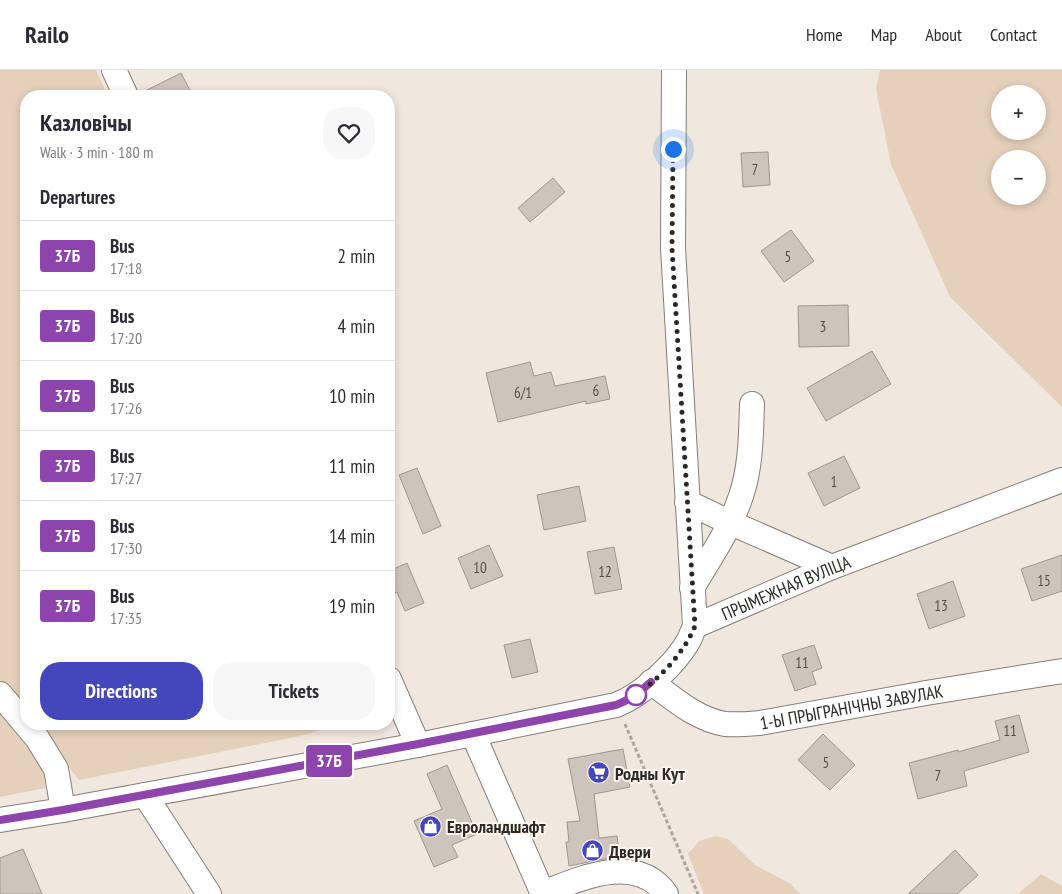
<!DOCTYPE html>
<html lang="en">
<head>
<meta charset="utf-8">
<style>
	:root { --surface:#fff; --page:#f7f7f7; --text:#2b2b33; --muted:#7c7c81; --line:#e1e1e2; --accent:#4446bc }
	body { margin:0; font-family:"PT Sans Narrow",sans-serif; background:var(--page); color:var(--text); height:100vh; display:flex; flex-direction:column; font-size:19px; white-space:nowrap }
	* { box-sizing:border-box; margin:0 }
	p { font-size:16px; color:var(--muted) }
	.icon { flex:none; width:28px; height:28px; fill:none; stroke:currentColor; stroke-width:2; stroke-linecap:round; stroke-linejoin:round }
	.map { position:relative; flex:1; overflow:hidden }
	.details { position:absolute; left:20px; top:20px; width:375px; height:640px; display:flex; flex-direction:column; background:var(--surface); border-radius:20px; box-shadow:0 2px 8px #0003 }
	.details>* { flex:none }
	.badge { padding:0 10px; border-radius:4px; font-size:18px; line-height:32px }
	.tools { position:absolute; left:991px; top:15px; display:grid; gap:10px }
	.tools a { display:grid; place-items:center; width:55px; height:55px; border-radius:50%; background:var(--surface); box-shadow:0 2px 8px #0003; font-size:25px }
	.you { position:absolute; width:25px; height:25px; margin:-12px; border:4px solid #fff; border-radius:50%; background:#1a73e8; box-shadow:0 0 0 8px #1a73e833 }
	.map>.badge { position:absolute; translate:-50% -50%; box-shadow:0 0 0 2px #fff }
	h2 { padding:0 20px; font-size:19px; line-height:45px }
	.round { display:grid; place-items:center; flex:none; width:52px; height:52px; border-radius:20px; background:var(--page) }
	.summary { display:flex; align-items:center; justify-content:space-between; height:85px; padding:0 20px }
	h1 { font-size:24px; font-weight:700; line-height:38px }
	.button { display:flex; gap:10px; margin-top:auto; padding:10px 20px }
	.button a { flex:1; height:58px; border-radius:20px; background:var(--accent); color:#fff; font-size:20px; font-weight:700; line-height:58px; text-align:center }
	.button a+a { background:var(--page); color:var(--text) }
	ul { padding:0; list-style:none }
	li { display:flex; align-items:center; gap:15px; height:70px; padding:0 20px; border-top:1px solid var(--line) }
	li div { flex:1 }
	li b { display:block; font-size:19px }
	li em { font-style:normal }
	li .badge { min-width:55px; font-weight:700; text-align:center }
	header { display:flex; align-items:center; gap:30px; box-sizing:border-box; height:70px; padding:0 25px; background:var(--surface); border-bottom:1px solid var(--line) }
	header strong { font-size:24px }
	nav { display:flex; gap:28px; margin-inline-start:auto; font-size:18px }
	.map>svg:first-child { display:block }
	.green { fill:#e5d0bb; fill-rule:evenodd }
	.building { fill:#cdc4bc; stroke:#9f978f }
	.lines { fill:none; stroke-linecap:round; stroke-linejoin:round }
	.minor-casing { stroke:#867e76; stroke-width:26 }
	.path { stroke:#aca59f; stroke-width:3; stroke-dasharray:4 2.5; stroke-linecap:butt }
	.minor { stroke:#fff; stroke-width:24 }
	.line-casing { stroke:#fff; stroke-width:11 }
	.line { stroke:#8e44ad; stroke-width:8 }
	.walk { stroke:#2b2825; stroke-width:5; stroke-dasharray:0 9 }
	.stop-dot { fill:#fff; stroke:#8e44ad; stroke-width:2.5 }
	.labels { text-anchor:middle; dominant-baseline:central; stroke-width:4; stroke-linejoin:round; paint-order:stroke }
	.number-label { font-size:15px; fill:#544f4b }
	.street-label { font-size:18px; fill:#2b2825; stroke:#fdf4ec }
	.poi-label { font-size:18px; font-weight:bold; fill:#2b2825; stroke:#fdf4ec; text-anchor:start }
</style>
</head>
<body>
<header>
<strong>Railo</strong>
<nav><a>Home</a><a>Map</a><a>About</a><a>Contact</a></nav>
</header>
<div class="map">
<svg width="1062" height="824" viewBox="0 0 1062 824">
	<rect width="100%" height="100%" fill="#f0e7df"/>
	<g class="green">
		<path d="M 0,0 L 96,0 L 108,26 L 26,26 L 26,643 L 0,610 Z"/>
		<path d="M 880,0 L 1062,0 L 1062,337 L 950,227 L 891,94 L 876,19 ZM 1000,24 L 1038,24 L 1038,61 L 1000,61 ZM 1000,89 L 1038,89 L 1038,126 L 1000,126 Z"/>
		<path d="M 0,638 L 43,689 L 45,718 L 0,727 Z"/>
		<path d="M 35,654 L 339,654 L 305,665 L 79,710 Z"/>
		<path d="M 716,766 L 728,769 L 755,795 L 791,814 L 800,824 L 704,824 L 688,784 L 699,771 Z"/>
		<path d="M 1041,804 L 1062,816 L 1062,824 L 1018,824 Z"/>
	</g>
	<g class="building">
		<path d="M 181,3 L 193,26 L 140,26 L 139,24 Z"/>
		<path d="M 768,82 L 770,115 L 743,117 L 741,83 Z"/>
		<path d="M 553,108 L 565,122 L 530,152 L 518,138 Z"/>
		<path d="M 791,160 L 814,191 L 784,212 L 761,181 Z"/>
		<path d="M 848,235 L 849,276 L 799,277 L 798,236 Z"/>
		<path d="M 872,281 L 891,314 L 826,351 L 807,318 Z"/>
		<path d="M 530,292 L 534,306 L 551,302 L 555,316 L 605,306 L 610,329 L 586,334 L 586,331 L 498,352 L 486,303 Z"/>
		<path d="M 844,386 L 860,418 L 824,436 L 808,403 Z"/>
		<path d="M 417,398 L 441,456 L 423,464 L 399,405 Z"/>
		<path d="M 579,416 L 586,451 L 544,460 L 537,425 Z"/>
		<path d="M 489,475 L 503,506 L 471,519 L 458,488 Z"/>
		<path d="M 614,477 L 622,519 L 595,524 L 587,482 Z"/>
		<path d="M 1062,485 L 1062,521 L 1032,531 L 1021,499 Z"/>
		<path d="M 407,493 L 424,533 L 405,541 L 397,522 L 393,524 L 389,514 L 389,501 Z"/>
		<path d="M 953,511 L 965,546 L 929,559 L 917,524 Z"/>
		<path d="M 530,569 L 538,602 L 512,608 L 504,575 Z"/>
		<path d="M 814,575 L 822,598 L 812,602 L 816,614 L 795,621 L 782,585 Z"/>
		<path d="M 1019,645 L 1029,682 L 964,701 L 967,716 L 918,729 L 909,693 L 958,680 L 958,682 L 1000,670 L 995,651 Z"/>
		<path d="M 823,664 L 855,695 L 830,720 L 798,690 Z"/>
		<path d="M 623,679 L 630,717 L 594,724 L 599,768 L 617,766 L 620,788 L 604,789 L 569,796 L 566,772 L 569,772 L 567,752 L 580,751 L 568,689 Z"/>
		<path d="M 447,695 L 477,764 L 452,775 L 458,787 L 434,797 L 414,751 L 442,739 L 427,704 Z"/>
		<path d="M 23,779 L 42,824 L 0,824 L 0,788 Z"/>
		<path d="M 955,780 L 978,805 L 957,824 L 908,824 Z"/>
	</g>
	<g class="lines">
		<defs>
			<g id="minor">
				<path d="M 114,0 L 126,26"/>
				<path d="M 674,0 L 673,178 L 695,556"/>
				<path d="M 687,432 L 731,453 L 832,497"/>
				<path d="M 692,518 C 710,488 730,459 741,426 C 751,397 751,364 752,334"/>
				<path d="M 389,609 L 418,675"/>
				<path id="s1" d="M 651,612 C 674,629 696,649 725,654 C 737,655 748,654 760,653 L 926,623 L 1062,601"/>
				<path d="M 0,624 L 37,668 L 56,699 L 63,740"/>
				<path d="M 473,664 L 543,824"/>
				<path d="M 145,725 L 209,824"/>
				<path id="s2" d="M 0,750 L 63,740 L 418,675 L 616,635 C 642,625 675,595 689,570 C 691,566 693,560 695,556 L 832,497 L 1062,410"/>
				<path d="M 543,823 C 579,809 637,782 666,824"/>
			</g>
		</defs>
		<use href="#minor" class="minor-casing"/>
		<path class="path" d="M 625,654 L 698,824"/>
		<use href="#minor" class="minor"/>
	</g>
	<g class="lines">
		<defs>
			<path id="line" d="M 0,750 L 63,740 L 418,674 L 616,635 C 630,630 640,622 651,612"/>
		</defs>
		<use href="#line" class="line-casing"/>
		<use href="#line" class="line"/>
		<path class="walk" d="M 636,625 C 660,608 684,583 695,556 L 672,178 L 673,79"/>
	</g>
	<defs>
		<symbol id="supermarket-disc" viewBox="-11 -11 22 22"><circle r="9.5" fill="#4446bc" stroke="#fdf4ec"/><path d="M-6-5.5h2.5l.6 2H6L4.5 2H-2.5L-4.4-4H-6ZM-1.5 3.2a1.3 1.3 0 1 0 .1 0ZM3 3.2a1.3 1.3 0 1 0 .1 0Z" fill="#fff"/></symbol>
		<symbol id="shop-disc" viewBox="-11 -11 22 22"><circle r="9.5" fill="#4446bc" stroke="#fdf4ec"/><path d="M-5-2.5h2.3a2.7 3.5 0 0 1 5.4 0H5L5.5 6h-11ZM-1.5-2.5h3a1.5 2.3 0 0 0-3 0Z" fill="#fff"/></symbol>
	</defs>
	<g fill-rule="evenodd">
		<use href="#supermarket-disc" x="586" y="690" width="25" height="25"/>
		<use href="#shop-disc" x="418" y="744" width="25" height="25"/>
		<use href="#shop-disc" x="580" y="768" width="25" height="25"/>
	</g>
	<circle class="stop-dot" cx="636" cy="625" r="10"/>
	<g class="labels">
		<g class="number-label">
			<text x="755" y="99">7</text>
			<text x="788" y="186">5</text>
			<text x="823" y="256">3</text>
			<text x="596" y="320">6</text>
			<text x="523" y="322">6/1</text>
			<text x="834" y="411">1</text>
			<text x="480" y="497">10</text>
			<text x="605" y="501">12</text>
			<text x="1044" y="510">15</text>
			<text x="941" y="535">13</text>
			<text x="802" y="592">11</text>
			<text x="1010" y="660">11</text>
			<text x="826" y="692">5</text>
			<text x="938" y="705">7</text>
		</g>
		<g class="street-label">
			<text stroke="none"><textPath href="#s2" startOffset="840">ПРЫМЕЖНАЯ ВУЛІЦА</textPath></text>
			<text stroke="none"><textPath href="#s1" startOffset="214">1-Ы ПРЫГРАНІЧНЫ ЗАВУЛАК</textPath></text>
		</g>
		<g class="poi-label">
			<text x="615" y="703">Родны Кут</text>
			<text x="447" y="756">Евроландшафт</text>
			<text x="609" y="781">Двери</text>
		</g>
	</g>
</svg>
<div class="tools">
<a>+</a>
<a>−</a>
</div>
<div class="you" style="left:673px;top:79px"></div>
<b class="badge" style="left:329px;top:691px;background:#8e44ad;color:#fff">37Б</b>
<section class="details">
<div class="summary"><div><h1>Казловічы</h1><p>Walk · 3 min · 180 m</p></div><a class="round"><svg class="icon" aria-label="heart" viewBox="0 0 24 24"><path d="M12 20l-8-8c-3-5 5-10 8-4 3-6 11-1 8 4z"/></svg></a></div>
<h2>Departures</h2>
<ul>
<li><span class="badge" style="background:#8e44ad;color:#fff">37Б</span><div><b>Bus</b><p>17:18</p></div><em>2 min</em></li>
<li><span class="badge" style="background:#8e44ad;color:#fff">37Б</span><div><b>Bus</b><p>17:20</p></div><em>4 min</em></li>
<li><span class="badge" style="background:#8e44ad;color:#fff">37Б</span><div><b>Bus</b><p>17:26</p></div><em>10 min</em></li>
<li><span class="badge" style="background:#8e44ad;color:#fff">37Б</span><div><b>Bus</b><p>17:27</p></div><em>11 min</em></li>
<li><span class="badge" style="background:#8e44ad;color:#fff">37Б</span><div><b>Bus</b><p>17:30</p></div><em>14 min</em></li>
<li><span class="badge" style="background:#8e44ad;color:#fff">37Б</span><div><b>Bus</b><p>17:35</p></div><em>19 min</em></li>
</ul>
<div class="button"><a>Directions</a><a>Tickets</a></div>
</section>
</div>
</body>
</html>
